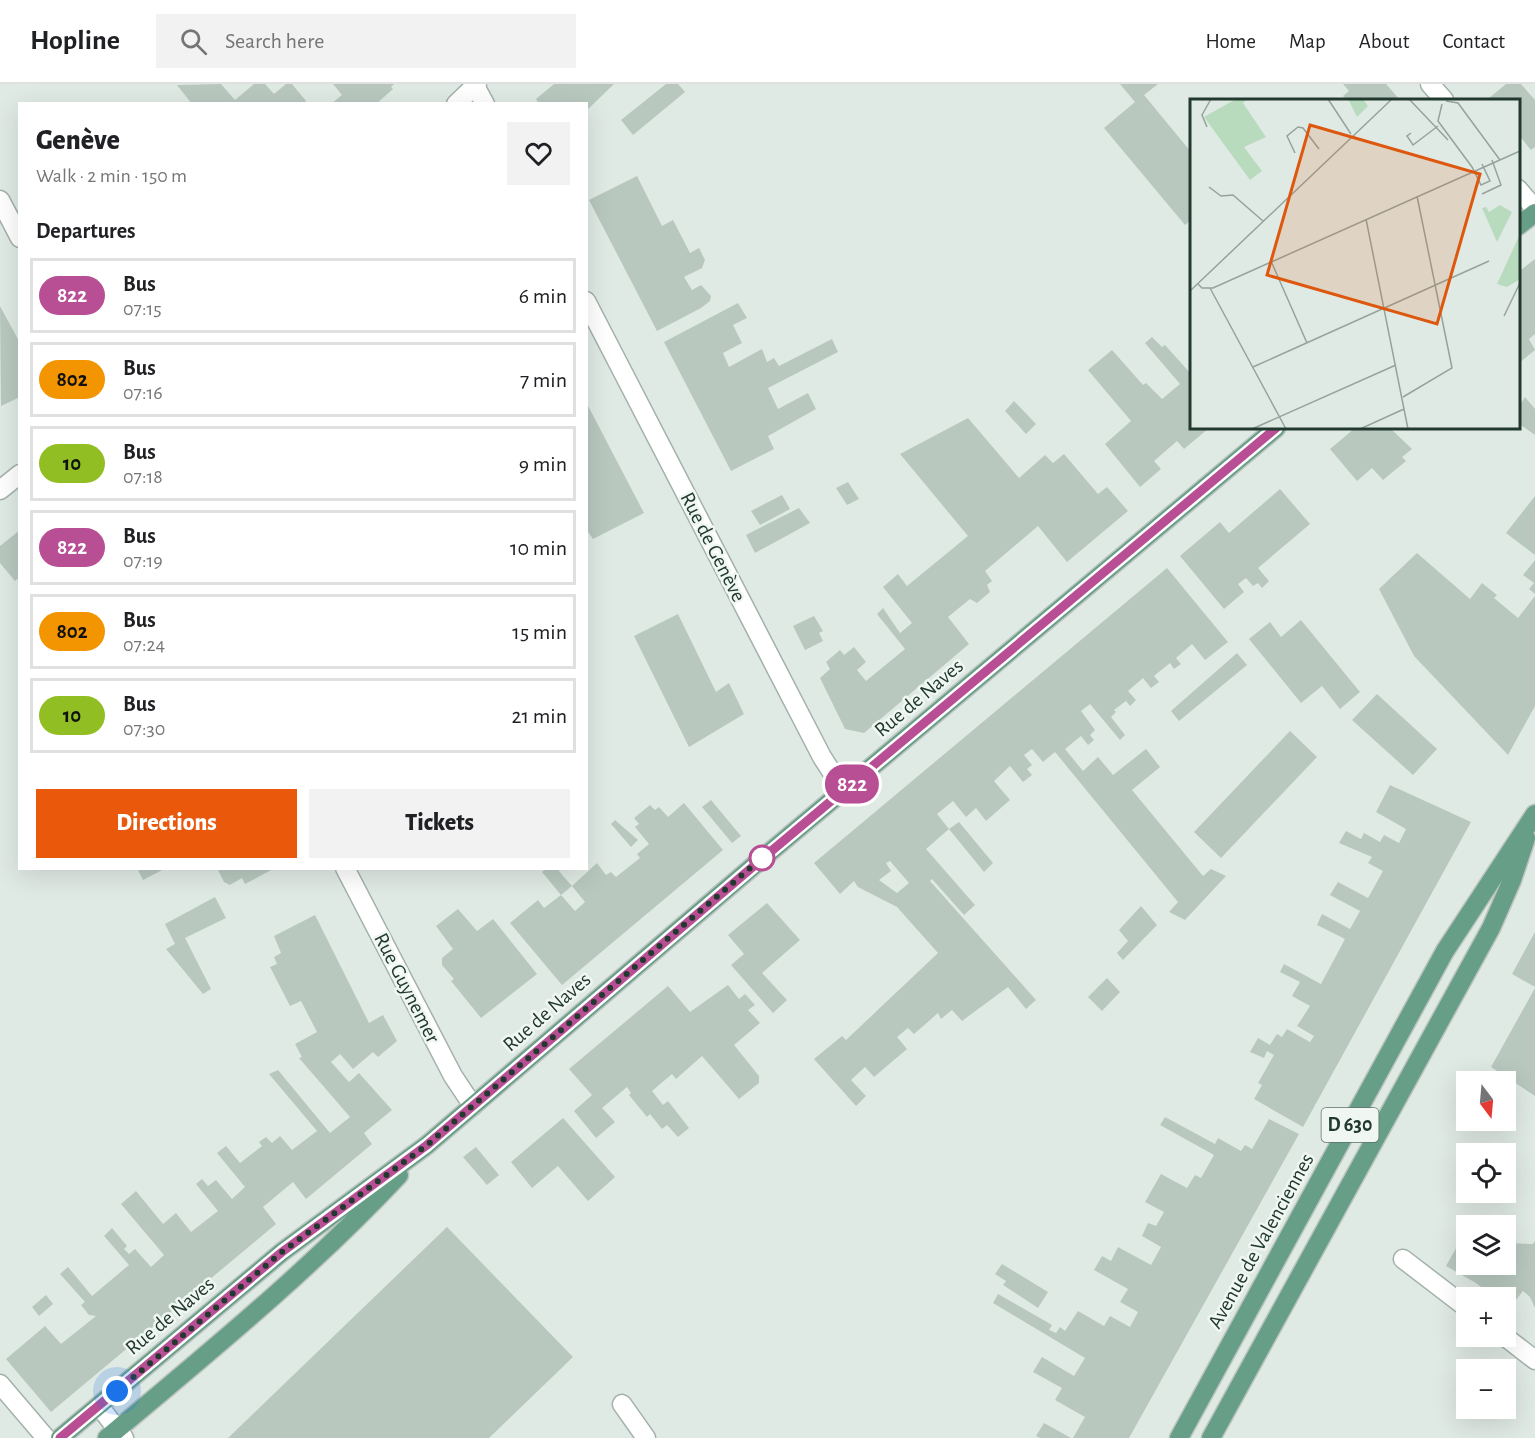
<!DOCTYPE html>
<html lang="en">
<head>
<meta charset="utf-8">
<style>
	:root { --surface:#fff; --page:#f2f2f2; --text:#202124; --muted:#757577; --line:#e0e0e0; --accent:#ea580c }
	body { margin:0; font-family:"Alegreya Sans",sans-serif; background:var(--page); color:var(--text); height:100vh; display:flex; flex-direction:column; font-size:22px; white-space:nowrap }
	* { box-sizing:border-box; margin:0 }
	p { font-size:20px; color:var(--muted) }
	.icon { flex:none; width:33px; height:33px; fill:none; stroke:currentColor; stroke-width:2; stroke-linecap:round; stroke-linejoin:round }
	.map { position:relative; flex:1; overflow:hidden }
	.sheet { position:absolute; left:18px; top:18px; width:570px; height:768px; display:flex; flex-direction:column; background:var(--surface); border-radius:0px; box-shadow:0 6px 24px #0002 }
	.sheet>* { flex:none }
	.badge { padding:0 12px; border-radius:20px; font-size:21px; line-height:39px }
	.needle { width:39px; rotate:164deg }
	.controls { position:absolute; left:1456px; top:987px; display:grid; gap:12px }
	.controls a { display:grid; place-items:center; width:60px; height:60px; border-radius:0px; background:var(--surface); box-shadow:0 6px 24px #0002; font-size:30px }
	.you { position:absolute; width:30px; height:30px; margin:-15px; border:4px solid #fff; border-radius:50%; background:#1a73e8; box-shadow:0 0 0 9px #1a73e833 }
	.map>.badge { position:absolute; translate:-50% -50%; box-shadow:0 0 0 3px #fff }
	h2 { padding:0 18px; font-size:22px; line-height:54px }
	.round { display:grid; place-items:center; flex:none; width:63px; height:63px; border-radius:0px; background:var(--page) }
	.head { display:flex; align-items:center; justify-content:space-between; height:102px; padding:0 18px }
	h1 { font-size:28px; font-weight:800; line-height:45px }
	.cta { display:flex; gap:12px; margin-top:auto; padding:12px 18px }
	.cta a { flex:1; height:69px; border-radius:0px; background:var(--accent); color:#fff; font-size:24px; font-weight:800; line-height:69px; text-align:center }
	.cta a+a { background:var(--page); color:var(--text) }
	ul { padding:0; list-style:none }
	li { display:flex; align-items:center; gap:18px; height:75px; margin:0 12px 9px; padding:0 6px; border:3px solid var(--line); border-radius:0px }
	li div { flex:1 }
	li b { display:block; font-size:22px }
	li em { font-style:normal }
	li .badge { min-width:66px; font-weight:700; text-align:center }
	header { display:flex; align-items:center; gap:36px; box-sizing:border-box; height:84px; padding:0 30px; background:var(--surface); border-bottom:2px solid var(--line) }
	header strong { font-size:28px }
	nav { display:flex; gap:33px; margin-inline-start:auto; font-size:21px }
	.search { width:420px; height:54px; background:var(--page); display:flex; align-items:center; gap:15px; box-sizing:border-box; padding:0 21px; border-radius:0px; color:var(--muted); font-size:22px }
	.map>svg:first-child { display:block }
	.building { fill:#b8c8bf; fill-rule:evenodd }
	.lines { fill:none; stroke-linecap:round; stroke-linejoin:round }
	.minor-casing { stroke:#a3b1aa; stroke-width:21 }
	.major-casing { stroke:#bcc4c1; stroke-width:21 }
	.minor { stroke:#fff; stroke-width:18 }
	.major { stroke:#669e87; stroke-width:18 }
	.line-casing { stroke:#fff; stroke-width:14 }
	.line { stroke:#b84e94; stroke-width:9 }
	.walk { stroke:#21392f; stroke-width:6; stroke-dasharray:0 10.8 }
	.stop-dot { fill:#fff; stroke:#b84e94; stroke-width:3 }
	.labels { text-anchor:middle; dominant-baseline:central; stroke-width:5; stroke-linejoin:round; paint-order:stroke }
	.shield { fill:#f0f7f2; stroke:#5f726a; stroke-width:1.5 }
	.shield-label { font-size:20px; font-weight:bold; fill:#21392f }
	.street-label { font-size:21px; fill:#21392f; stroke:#f0f7f2 }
	.inset-road { fill:none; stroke:#94a39c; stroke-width:1.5 }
	.view { fill:#de570e; fill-opacity:0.15; stroke:#de570e; stroke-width:3 }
	.inset-edge { fill:none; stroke:#21392f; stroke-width:3 }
</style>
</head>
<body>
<header>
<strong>Hopline</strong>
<div class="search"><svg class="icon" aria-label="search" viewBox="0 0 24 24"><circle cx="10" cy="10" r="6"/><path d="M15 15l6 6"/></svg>Search here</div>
<nav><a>Home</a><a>Map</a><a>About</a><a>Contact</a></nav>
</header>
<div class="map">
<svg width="1535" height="1354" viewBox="0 0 1535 1354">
	<rect width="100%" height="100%" fill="#e0eae4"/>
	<g class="building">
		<path d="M 221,0 L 235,16 L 254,0 L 265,0 L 274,10 L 286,0 L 292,0 L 306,17 L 303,20 L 192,20 L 177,1 Z"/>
		<path d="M 333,0 L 394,0 L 391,3 L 393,5 L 376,20 L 331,20 L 342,11 Z"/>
		<path d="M 554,0 L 614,0 L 586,27 L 586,20 L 539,20 L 536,15 Z"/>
		<path d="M 666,0 L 678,0 L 685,8 L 633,51 L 621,36 Z"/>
		<path d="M 1120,0 L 1158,0 L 1144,11 L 1191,68 L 1191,136 L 1185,141 L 1104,44 L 1135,18 Z"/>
		<path d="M 1343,0 L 1386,0 L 1400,16 L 1347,16 L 1343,12 L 1349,7 Z"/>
		<path d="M 1506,0 L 1521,0 L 1535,16 L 1535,63 L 1531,66 L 1518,50 L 1518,16 L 1489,14 Z"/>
		<path d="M 637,92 L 662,142 L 673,136 L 690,169 L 699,164 L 705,176 L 702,184 L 684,193 L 692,206 L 701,201 L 711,212 L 710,217 L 701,224 L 657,247 L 589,116 Z"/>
		<path d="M 1535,175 L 1535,250 L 1529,255 L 1535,266 L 1518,280 L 1518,188 Z"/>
		<path d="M 738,219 L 747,234 L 733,241 L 742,259 L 723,269 L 729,283 L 762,265 L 767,278 L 774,274 L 779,282 L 832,255 L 838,268 L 768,304 L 778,325 L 808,309 L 816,325 L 768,352 L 774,365 L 731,387 L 664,258 Z"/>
		<path d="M 0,222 L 20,259 L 20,313 L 1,322 Z"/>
		<path d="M 1152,253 L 1162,263 L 1165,261 L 1191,290 L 1191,344 L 1209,344 L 1184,365 L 1177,357 L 1154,377 L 1161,385 L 1140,403 L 1105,360 L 1131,337 L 1088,286 L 1112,266 L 1143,301 L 1146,299 L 1162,315 L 1180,300 L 1145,259 Z"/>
		<path d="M 1525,313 L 1535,325 L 1535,351 L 1518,339 L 1518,324 Z"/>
		<path d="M 1014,317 L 1036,340 L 1026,350 L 1005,327 Z"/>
		<path d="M 586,318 L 644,429 L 593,455 L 586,445 Z"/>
		<path d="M 968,334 L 1019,394 L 1045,371 L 1053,379 L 1064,370 L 1098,410 L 1107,403 L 1128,427 L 1067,478 L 1038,442 L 985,487 L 992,497 L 987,501 L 990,508 L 977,519 L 970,515 L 948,533 L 969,560 L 864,649 L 845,645 L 820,594 L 830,585 L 826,578 L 840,566 L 844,571 L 854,563 L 866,578 L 857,586 L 866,597 L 905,565 L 877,530 L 883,524 L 900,549 L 912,539 L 883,503 L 898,490 L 907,502 L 968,452 L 900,370 Z"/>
		<path d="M 1355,344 L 1390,344 L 1412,365 L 1402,373 L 1406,377 L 1383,396 L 1372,384 L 1357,397 L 1330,365 Z"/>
		<path d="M 848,398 L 859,415 L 847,421 L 836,404 Z"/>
		<path d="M 1280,405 L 1310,440 L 1258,484 L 1269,497 L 1262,504 L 1258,499 L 1253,502 L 1246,494 L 1238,500 L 1244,508 L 1224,525 L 1180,472 L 1220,438 L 1229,449 Z"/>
		<path d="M 782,411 L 790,425 L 760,441 L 751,427 Z"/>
		<path d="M 1535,412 L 1535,471 L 1506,449 Z"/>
		<path d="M 799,424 L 810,439 L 755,469 L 746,451 Z"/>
		<path d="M 20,446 L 20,493 L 15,497 L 0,479 L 0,462 Z"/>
		<path d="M 1417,469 L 1470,515 L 1482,499 L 1497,511 L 1494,514 L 1518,534 L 1535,512 L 1535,622 L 1508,671 L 1414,572 L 1379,505 Z"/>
		<path d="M 1535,476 L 1535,510 L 1529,505 L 1534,499 L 1523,491 Z"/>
		<path d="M 1167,484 L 1228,558 L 1205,576 L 1192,560 L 1176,574 L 1181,580 L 1174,585 L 1170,579 L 1154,592 L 1159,598 L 1151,604 L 1143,594 L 1128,607 L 1136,616 L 1130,622 L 1126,617 L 1114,626 L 1116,628 L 1111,633 L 1125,651 L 1120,656 L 1090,620 L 1081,627 L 1095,646 L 1090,651 L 1094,656 L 1088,661 L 1081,652 L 1065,665 L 1083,687 L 1098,673 L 1113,691 L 1146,665 L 1160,683 L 1132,706 L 1203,792 L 1211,785 L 1226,792 L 1185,836 L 1169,828 L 1178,818 L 1055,668 L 1043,678 L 1032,665 L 1024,671 L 1032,681 L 1027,685 L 1032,691 L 1023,698 L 1010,682 L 994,697 L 1010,716 L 986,737 L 976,724 L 966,733 L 953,717 L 937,730 L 949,745 L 959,738 L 993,779 L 984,788 L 949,745 L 926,765 L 975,821 L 964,831 L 932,795 L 930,797 L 1036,916 L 1026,925 L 1008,903 L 962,937 L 952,926 L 941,935 L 938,929 L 914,950 L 908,944 L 897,953 L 907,965 L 874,993 L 865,983 L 851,996 L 866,1012 L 856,1022 L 814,975 L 842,952 L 846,956 L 938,869 L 897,823 L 858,803 L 854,797 L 840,810 L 814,779 ZM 890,777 L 909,799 L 897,809 L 879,796 L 891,787 L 886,779 Z"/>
		<path d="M 678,530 L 716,608 L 729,599 L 744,630 L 689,663 L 634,552 Z"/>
		<path d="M 814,532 L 823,547 L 819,549 L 823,557 L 805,566 L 793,542 Z"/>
		<path d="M 1301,536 L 1360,608 L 1340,625 L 1322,602 L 1301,619 L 1249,555 L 1270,538 L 1281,553 Z"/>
		<path d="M 1237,569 L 1247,581 L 1179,637 L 1171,627 Z"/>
		<path d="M 1377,610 L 1437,665 L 1413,691 L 1352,636 Z"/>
		<path d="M 1290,647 L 1317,673 L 1221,774 L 1194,748 Z"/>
		<path d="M 1390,701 L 1471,738 L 1303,1043 L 1254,1015 L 1262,1001 L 1258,999 L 1274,971 L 1267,967 L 1264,974 L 1250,968 L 1258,954 L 1270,961 L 1277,950 L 1282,953 L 1287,945 L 1310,958 L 1314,952 L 1297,942 L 1310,922 L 1292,912 L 1300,898 L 1280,888 L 1284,880 L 1321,900 L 1345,855 L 1317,841 L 1322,830 L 1350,845 L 1360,827 L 1330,811 L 1338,798 L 1368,814 L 1383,787 L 1368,779 L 1372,773 L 1339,759 L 1346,747 L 1361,755 L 1364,749 L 1380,758 L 1384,751 L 1399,759 L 1406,745 L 1376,728 Z"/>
		<path d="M 711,716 L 741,752 L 732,759 L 702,723 Z"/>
		<path d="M 684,719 L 723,766 L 562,901 L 510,839 L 538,816 L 544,824 L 561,811 L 542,788 L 546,784 L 557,784 L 563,792 L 572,802 L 561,811 L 575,827 L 585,818 L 572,802 L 597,779 L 606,791 L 611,788 L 616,793 L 640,774 L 637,770 L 649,760 L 635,743 L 639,740 L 634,734 L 650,721 L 655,726 L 659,723 L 668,733 Z"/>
		<path d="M 615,736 L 638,756 L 631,763 L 611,740 Z"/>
		<path d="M 137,784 L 166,784 L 143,796 Z"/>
		<path d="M 217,784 L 275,784 L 245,800 L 242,794 L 230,801 L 224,798 Z"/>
		<path d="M 215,813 L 226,834 L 185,854 L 211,905 L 203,910 L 166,865 L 175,860 L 165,840 Z"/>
		<path d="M 767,819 L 800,856 L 762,889 L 787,916 L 773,929 L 731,881 L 744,870 L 728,851 Z"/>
		<path d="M 1141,822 L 1157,841 L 1123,876 L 1117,869 L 1128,857 L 1119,846 Z"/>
		<path d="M 458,825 L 477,847 L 493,835 L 537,890 L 481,934 L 451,897 L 454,895 L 442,881 L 442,874 L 453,865 L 436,842 Z"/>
		<path d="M 315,831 L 369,939 L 383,931 L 397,957 L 378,973 L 373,968 L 353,985 L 340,970 L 331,978 L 349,998 L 359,989 L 392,1026 L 364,1049 L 372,1060 L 306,1115 L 293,1098 L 263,1123 L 276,1140 L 51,1328 L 6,1275 L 45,1242 L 61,1260 L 96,1232 L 89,1231 L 81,1221 L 85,1218 L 60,1190 L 68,1183 L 92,1212 L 129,1181 L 104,1152 L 112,1144 L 127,1162 L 124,1165 L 129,1170 L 135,1165 L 151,1183 L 164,1171 L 121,1120 L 136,1107 L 163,1140 L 176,1129 L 191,1148 L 218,1127 L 196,1100 L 202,1095 L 208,1102 L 216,1096 L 232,1115 L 245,1103 L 217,1069 L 226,1062 L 240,1079 L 262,1062 L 259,1058 L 266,1053 L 272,1059 L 280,1052 L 292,1066 L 317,1047 L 269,990 L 278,986 L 330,1049 L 350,1033 L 299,974 L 302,973 L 295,960 L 317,948 L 301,917 L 290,922 L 270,883 L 277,880 L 274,873 L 281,869 L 274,852 Z"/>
		<path d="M 1535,848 L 1535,903 L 1512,890 Z"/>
		<path d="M 1107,894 L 1120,908 L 1102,927 L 1088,913 Z"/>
		<path d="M 728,901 L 739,915 L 745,910 L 755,921 L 748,926 L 760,939 L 734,961 L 759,992 L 759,999 L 739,1015 L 702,972 L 676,995 L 672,990 L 652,1007 L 663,1021 L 668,1017 L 689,1044 L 678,1053 L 667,1041 L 662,1045 L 650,1030 L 647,1033 L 629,1011 L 631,1009 L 627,1003 L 602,1024 L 615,1038 L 596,1054 L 574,1027 L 592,1011 L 569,985 L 668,902 L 690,928 Z"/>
		<path d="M 1535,904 L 1535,1012 L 1491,983 Z"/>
		<path d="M 1165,1033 L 1215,1060 L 1218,1054 L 1241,1067 L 1245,1061 L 1252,1065 L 1269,1035 L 1299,1050 L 1129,1354 L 1073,1354 L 1085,1333 L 1055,1316 L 1062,1304 L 1033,1288 L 1042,1273 L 1074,1292 L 1085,1274 L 993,1219 L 998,1210 L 1052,1241 L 1049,1246 L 1056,1249 L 1060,1243 L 1065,1247 L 1078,1227 L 1104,1242 L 1110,1232 L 1130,1243 L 1138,1228 L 1120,1218 L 1128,1205 L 1094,1186 L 1102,1172 L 1111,1177 L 1118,1163 L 1151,1181 L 1161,1163 L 1142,1152 L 1148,1139 L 1156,1142 L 1164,1128 L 1145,1118 L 1161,1090 L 1187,1104 L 1195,1091 L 1201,1094 L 1214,1071 L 1160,1041 Z"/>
		<path d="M 563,1034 L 615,1093 L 588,1117 L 558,1082 L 532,1104 L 511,1078 Z"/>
		<path d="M 476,1063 L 499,1091 L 487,1101 L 463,1073 Z"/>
		<path d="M 447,1143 L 573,1273 L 489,1354 L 228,1354 Z"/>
		<path d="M 1463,1152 L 1467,1155 L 1467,1180 L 1506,1180 L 1506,1159 L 1533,1160 L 1535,1157 L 1535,1224 L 1530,1213 L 1523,1207 L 1509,1225 L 1506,1222 L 1506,1214 L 1495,1214 L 1476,1199 L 1446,1182 Z"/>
		<path d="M 1002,1180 L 1048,1208 L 1038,1224 L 1003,1201 L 1006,1197 L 995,1190 Z"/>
		<path d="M 46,1211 L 53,1220 L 39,1232 L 32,1223 Z"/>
		<path d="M 1044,1339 L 1071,1354 L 1040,1354 L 1036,1352 Z"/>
	</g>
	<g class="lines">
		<defs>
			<g id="minor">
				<path d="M 474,0 L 485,20"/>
				<path d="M 1430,0 L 1444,16"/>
				<path d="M 456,20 L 477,0"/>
				<path d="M 1518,105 L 1535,125"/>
				<path d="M 0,116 L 20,154"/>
				<path d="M 586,217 L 822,673 L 844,707"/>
				<path d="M 0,406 L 20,390"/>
				<path d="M 345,784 L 453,992 L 473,1022"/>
				<path d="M 1403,1175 L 1467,1224"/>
				<path d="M 1504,1252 L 1535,1276"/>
				<path d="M 0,1300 L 46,1354"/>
				<path d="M 622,1320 L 646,1354"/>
				<path d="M 99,1322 L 124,1354"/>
			</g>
			<g id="major">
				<path d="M 1518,142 L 1535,129"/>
				<path d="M 60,1354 L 282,1168 L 427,1061 L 758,778 L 1276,344"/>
				<path d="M 107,1354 C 208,1269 309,1187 399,1091"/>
				<path d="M 1179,1354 L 1445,867 L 1535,730"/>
				<path d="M 1211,1354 L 1491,844 L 1512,796 L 1526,754"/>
			</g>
		</defs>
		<use href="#minor" class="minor-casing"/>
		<use href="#major" class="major-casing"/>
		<use href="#minor" class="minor"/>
		<use href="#major" class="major"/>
	</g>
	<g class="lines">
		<defs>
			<path id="line" d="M 60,1354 L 282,1168 L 427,1061 L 769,769 L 1276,344"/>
		</defs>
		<use href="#line" class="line-casing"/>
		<use href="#line" class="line"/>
		<path class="walk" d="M 117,1307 L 282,1168 L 427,1061 L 762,774"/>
	</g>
	<circle class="stop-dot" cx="762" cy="774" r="12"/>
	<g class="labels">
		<rect class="shield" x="1321.5" y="1024" width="57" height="34" rx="4.5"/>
		<g class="shield-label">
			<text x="1350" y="1041">D 630</text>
		</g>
		<g class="street-label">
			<text transform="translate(713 463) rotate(63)">Rue de Genève</text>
			<text transform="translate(919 614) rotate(-40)">Rue de Naves</text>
			<text transform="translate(407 904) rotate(63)">Rue Guynemer</text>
			<text transform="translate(547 928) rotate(-41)">Rue de Naves</text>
			<text transform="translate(1261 1157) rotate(-61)">Avenue de Valenciennes</text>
			<text transform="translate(170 1232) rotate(-40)">Rue de Naves</text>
		</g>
	</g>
	<g transform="translate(1190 15)">
		<rect width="330" height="330" fill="#e0eae4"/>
		<path d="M 46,0 L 57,0 L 53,4 L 76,38 L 54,48 L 72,72 L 60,81 L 14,18 ZM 158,0 L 173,0 L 178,7 L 167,18 ZM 310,106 L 322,113 L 307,143 L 292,109 L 296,108 L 299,113 ZM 330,135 L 330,180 L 317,188 L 307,185 Z" fill="#b9dbbd"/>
		<path class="inset-road" d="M 138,0 L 161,35M 219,0 L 258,41M 256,2 L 268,4 L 310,61M 252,5 L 248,22 L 282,68 L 291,86 L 300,82 L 292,65M 17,28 L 12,16 L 21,0M 221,34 L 217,37 L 223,46 L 248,27M 105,54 L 97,37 L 108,28 L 113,29 L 129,50M 19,88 L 31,97 L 43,96 L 73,122M 292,95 L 311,86 L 302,61M 176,120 L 218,330M 81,162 L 117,244M 8,185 L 12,189 L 23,189 L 330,52M 20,189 L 96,330M 0,192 L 202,0M 314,217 L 330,184M 63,268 L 299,162M 213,298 L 262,269 L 227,97M 62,330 L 206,266M 170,330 L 214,310"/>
		<path class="view" d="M 120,26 L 290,75 L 247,225 L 77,176 Z"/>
		<rect width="330" height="330" class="inset-edge"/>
	</g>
</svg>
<div class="controls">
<a><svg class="needle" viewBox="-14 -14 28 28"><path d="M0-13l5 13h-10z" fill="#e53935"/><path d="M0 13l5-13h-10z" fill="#757577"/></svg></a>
<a><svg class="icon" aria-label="locate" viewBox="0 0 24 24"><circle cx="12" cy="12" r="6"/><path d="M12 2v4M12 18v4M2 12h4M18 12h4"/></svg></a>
<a><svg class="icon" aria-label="layers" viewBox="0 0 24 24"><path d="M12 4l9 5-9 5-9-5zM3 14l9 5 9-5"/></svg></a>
<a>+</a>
<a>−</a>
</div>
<div class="you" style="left:117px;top:1307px"></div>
<b class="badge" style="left:852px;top:700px;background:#b84e94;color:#fff">822</b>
<section class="sheet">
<div class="head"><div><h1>Genève</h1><p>Walk · 2 min · 150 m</p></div><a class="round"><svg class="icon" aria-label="heart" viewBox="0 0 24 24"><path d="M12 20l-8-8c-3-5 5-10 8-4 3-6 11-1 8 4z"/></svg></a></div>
<h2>Departures</h2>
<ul>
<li><span class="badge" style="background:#b84e94;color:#fff">822</span><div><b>Bus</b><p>07:15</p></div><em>6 min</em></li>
<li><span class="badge" style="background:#f29500;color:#111">802</span><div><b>Bus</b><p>07:16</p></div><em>7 min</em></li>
<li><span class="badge" style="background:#91bf23;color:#111">10</span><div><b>Bus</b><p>07:18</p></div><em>9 min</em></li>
<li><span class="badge" style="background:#b84e94;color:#fff">822</span><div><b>Bus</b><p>07:19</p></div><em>10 min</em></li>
<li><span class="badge" style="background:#f29500;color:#111">802</span><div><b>Bus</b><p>07:24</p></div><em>15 min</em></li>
<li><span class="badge" style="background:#91bf23;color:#111">10</span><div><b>Bus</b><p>07:30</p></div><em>21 min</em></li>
</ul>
<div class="cta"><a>Directions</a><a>Tickets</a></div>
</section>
</div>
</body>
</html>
